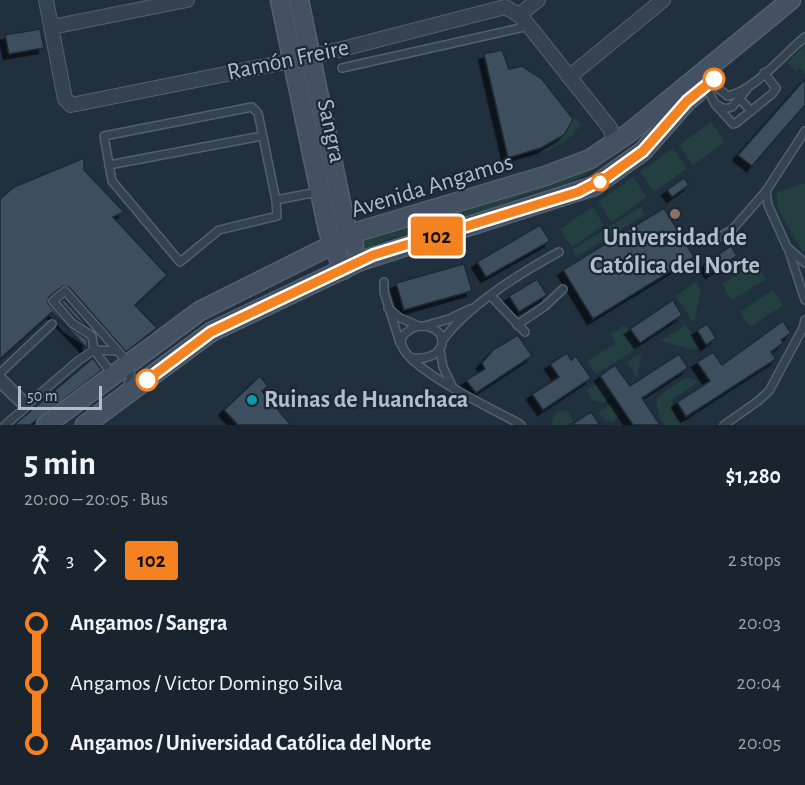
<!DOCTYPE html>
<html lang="en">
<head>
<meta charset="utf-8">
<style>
	:root { --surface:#19242f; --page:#26303b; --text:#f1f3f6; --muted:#9fa4aa }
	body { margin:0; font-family:"Alegreya Sans",sans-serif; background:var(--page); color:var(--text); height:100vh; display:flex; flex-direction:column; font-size:22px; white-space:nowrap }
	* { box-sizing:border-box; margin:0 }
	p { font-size:20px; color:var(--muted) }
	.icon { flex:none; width:33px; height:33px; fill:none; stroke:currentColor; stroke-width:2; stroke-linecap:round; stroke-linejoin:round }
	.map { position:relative; height:425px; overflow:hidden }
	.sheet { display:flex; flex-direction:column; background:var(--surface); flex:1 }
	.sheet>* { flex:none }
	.badge { padding:0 12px; border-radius:4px; font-size:21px; line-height:39px }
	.scale { position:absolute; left:18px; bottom:15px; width:84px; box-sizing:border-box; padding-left:6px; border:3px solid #b1bdca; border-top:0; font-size:16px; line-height:21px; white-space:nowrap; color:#b1bdca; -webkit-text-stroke:4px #1a2734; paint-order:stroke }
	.map>.badge { position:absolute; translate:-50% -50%; box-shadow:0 0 0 3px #fff }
	.legs { display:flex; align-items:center; gap:9px; height:66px; padding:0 24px; font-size:20px }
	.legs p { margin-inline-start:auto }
	.head { display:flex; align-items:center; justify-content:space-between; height:102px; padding:0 24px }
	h1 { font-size:33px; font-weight:700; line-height:45px }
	ul { padding:0 24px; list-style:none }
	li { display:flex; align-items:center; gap:21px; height:60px; font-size:22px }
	li i { display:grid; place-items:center; width:9px; height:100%; margin:0 8px; background:currentColor }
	li i::after { content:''; width:15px; height:15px; margin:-8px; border:4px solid; border-radius:50%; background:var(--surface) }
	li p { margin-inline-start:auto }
	li:first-child i { background:linear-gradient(#0000 50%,currentColor 0) }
	li:last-child i { background:linear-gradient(currentColor 50%,#0000 0) }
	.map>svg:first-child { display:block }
	.green { fill:#233f40 }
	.building { fill:#3d4f5f; stroke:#1c2936; stroke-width:1.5; filter:url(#shadow) }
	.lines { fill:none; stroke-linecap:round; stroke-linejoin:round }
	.lane-casing { stroke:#53606d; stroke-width:10 }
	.street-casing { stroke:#53606d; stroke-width:16 }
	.secondary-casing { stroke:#53606d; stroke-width:21 }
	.lane { stroke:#35424f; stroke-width:7 }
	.street { stroke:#35424f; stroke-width:14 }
	.secondary { stroke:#435162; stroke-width:18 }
	.line-1-casing { stroke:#fff; stroke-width:14 }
	.line-1 { stroke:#f58220; stroke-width:9 }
	.stop-1-dot { fill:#fff; stroke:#f58220; stroke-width:3 }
	.education-dot { fill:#8d6e63; stroke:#1a2734; stroke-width:2 }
	.culture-dot { fill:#0f9aa8; stroke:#1a2734; stroke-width:2 }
	.labels { text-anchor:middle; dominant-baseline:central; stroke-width:4.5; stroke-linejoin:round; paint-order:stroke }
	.street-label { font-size:24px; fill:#b1bdca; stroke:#1a2734 }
	.poi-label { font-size:24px; font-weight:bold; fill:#b1bdca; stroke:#1a2734 }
</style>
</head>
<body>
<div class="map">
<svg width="805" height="425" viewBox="0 0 805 425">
	<defs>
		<filter id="shadow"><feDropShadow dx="-5.5" dy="5.5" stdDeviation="0" flood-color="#0009"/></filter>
	</defs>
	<rect width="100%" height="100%" fill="#21303f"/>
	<g class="green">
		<path d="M 805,45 L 805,74 L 799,68 L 796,72 L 787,62 Z"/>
		<path d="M 573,116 L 581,125 C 570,139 559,146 543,152 L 542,143 L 567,126 Z"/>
		<path d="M 711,122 L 725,142 L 693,165 L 679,145 Z"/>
		<path d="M 673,148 L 687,168 L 654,192 L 640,172 Z"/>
		<path d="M 604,157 C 601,178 534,192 516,198 C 505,202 497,209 487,212 C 446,226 402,230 364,250 L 361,249 L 361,238 Z"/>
		<path d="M 633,177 L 647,197 L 612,222 L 598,202 Z"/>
		<path d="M 805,183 L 805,250 L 802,251 L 778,209 L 777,192 Z"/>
		<path d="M 592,207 L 604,225 L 572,247 L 560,229 Z"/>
		<path d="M 641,207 L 645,215 L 576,257 L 573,249 Z"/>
		<path d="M 755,263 L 766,279 L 732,300 L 722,284 Z"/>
		<path d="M 696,282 L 701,289 L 694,323 L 676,296 Z"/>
		<path d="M 773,290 L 783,305 L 750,327 L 740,312 Z"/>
		<path d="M 625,325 L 639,347 L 596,374 L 587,361 L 616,343 L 611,334 Z"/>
		<path d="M 686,325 L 700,347 L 694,350 L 660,341 Z"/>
		<path d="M 642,353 L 637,378 L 627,362 Z"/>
		<path d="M 686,377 L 699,381 L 673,399 L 671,408 L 677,419 L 684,422 L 683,425 L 665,425 C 659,418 655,405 658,397 Z"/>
		<path d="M 603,379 L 614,395 L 603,403 L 594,401 L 587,390 Z"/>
		<path d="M 612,404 L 621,415 L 613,422 L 605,420 L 598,413 Z"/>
		<path d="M 561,410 L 567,411 L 574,421 L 568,425 L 551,425 L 553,417 Z"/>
	</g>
	<g class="building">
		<path d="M 40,29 L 44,48 L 9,54 L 5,35 Z"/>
		<path d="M 502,50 L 509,69 L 522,66 L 542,79 L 573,119 L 564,135 L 541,148 L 508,158 L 484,54 Z"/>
		<path d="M 805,79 L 805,105 L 752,166 L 738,155 Z"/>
		<path d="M 84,158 L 84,170 L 124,212 L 113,217 L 167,275 L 135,305 L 157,328 L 126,352 L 69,287 L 63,286 L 49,297 L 48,303 L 68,327 L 87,339 L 88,347 L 87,348 L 52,312 L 0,359 L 0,199 L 14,187 Z"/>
		<path d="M 684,178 L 689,185 L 672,197 L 667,190 Z"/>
		<path d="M 664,208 L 694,257 L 593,319 L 563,270 Z"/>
		<path d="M 540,225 L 550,241 L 486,277 L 477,262 Z"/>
		<path d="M 731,246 L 737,256 L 711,273 L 704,264 Z"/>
		<path d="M 464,264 L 472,291 L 404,310 L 396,283 Z"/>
		<path d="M 537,279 L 547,295 L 519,312 L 509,296 Z"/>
		<path d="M 64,299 L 90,328 L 76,319 L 61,302 Z"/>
		<path d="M 673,300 L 682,315 L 640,343 L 630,329 Z"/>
		<path d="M 783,321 L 791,333 L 781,340 L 783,343 L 771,352 L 776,359 L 686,417 L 677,402 L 710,381 L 697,362 L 713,352 L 722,365 Z"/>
		<path d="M 707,324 L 716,338 L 706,345 L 697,330 Z"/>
		<path d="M 518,335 L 532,356 L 476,393 L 466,380 L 485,369 L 482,363 L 493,350 Z"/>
		<path d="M 567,353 L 571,360 L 576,356 L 591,378 L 543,410 L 532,394 L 559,377 L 550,364 Z"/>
		<path d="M 679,354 L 688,368 L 642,398 L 660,425 L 633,425 L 600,376 L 615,365 L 630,386 Z"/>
		<path d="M 93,358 L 102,370 L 30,425 L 14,425 Z"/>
		<path d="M 260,376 L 268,386 L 262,391 L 291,425 L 238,425 L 224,410 Z"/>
		<path d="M 591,412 L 600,425 L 571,425 Z"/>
	</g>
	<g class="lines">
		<defs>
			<g id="lane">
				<path d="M 342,68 L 529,26"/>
				<path d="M 714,79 L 720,90 L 728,96 C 754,91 784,54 805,37"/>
				<path d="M 706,86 L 715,104 L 725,109 L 732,107 L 747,89"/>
				<path d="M 740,99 L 751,111"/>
				<path d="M 715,104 L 733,124 L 736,123 L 772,94 L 776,88 L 764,73"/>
				<path d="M 252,107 L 258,113 L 276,200 L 277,216 L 219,230 L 180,262 L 112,181 L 104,136 Z"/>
				<path d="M 805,131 L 766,191 L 768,205 L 787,247 L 805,263"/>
				<path d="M 109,165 L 262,136"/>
				<path d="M 276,200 L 317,192"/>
				<path d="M 713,240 L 732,230 L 766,191"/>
				<path d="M 789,251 L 805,300"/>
				<path d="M 384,282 L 384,292 L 400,343"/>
				<path d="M 491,296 L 525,332"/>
				<path d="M 388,308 L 400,318 L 419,326"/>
				<path d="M 517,325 L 545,306 L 563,289"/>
				<path d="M 424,326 L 449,319 L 470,309"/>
				<path d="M 442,341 C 467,306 522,272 559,252"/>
				<path d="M 440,350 L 443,367 L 453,388"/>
				<path d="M 412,358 C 446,362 453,330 424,326 C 418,326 411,328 407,332 C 372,356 507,415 521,425"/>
				<path d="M 0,373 L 52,324"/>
				<path d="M 112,374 L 94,350 L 92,336 L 72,323 L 53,301 L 65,291 L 118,351"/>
				<path d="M 0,376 L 28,404 L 78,361 L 94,350 L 118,351 C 130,366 134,369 127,388"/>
				<path d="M 0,384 L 25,408 L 5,425"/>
				<path d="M 724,425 L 758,401 L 769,391 L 803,328 L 805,320"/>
			</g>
			<g id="street">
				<path d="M 46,0 L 65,99 L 71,105 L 311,57 L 505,7 L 519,15 L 529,26 L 610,128 L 615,144"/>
				<path d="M 519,15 L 538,0"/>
				<path d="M 52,27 L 187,0"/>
				<path d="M 569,77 L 663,0"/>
			</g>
			<g id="secondary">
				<path d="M 280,0 L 328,230 L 343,270"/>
				<path d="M 299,0 L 345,222 L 354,245"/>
				<path d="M 46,425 L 200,311 L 360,231 L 545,176 L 590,159 L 629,133 L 791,0"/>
				<path d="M 85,425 L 211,332 L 360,261 L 594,186 L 643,151 L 687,101 L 696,94"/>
			</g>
		</defs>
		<use href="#lane" class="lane-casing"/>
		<use href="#street" class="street-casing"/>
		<use href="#secondary" class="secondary-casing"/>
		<use href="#lane" class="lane"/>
		<use href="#street" class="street"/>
		<use href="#secondary" class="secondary"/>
	</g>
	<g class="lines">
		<defs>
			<path id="line-1" d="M 147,380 L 211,332 L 373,255 L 578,192 L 607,177 L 643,151 L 687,101 L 714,79"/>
		</defs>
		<use href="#line-1" class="line-1-casing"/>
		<use href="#line-1" class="line-1"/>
	</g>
	<g class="stop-1-dot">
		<circle cx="714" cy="79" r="10"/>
		<circle cx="600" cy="182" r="8"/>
		<circle cx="147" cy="380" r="10"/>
	</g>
	<circle class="education-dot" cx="675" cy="214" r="6"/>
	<circle class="culture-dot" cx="252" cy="400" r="6"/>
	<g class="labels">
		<g class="street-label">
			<text transform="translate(288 60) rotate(-12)">Ramón Freire</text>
			<text transform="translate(331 131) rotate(78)">Sangra</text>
			<text transform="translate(432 186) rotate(-17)">Avenida Angamos</text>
		</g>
		<g class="poi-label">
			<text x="675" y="238">Universidad de<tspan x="675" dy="28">Católica del Norte</tspan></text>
			<text x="264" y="400" text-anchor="start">Ruinas de Huanchaca</text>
		</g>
	</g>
</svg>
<div class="scale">50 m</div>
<b class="badge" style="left:437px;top:236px;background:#f58220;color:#111">102</b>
</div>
<section class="sheet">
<div class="head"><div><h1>5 min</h1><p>20:00 – 20:05 · Bus</p></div><b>$1,280</b></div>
<div class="legs"><svg class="icon" aria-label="walk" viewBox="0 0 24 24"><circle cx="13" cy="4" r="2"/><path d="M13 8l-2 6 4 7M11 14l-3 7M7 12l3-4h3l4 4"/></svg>3<svg class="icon" aria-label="forward" viewBox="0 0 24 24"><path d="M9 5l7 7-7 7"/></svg><b class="badge" style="background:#f58220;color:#111">102</b><p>2 stops</p></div>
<ul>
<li><i style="color:#f58220"></i><b>Angamos / Sangra</b><p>20:03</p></li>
<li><i style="color:#f58220"></i><span>Angamos / Victor Domingo Silva</span><p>20:04</p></li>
<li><i style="color:#f58220"></i><b>Angamos / Universidad Católica del Norte</b><p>20:05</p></li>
</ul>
</section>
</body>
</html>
